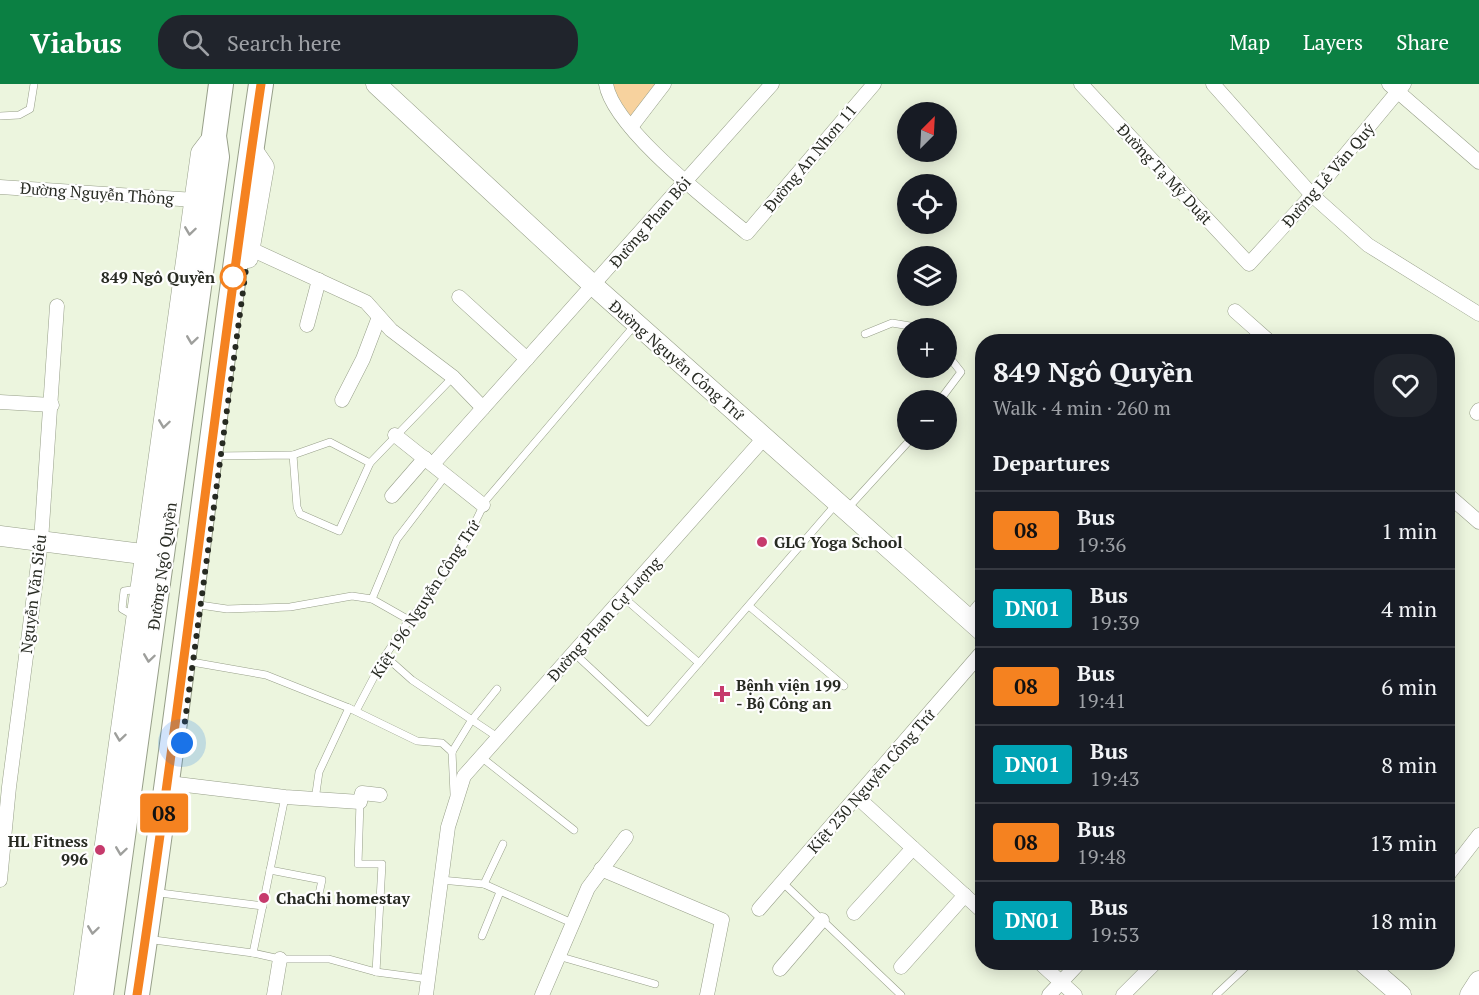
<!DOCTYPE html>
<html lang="en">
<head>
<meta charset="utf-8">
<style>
	:root { --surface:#171b24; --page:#20242c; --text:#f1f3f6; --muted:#9ea1a6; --line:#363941; --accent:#0b8043 }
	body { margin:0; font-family:"PT Serif",serif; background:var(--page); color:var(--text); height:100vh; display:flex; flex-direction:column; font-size:22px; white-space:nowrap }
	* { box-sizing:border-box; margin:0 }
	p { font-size:20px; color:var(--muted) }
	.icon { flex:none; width:33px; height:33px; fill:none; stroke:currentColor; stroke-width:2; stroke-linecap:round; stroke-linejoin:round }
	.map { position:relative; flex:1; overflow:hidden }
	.drawer { position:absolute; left:975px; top:250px; width:480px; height:636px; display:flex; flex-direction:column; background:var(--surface); border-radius:24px; box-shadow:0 3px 15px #0003 }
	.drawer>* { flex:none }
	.badge { padding:0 12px; border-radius:4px; font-size:21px; line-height:39px }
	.needle { width:39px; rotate:24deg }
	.fabs { position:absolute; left:897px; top:18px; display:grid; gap:12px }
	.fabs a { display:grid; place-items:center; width:60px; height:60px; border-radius:50%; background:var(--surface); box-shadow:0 3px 15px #0003; font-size:30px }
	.you { position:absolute; width:30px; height:30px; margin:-15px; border:4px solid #fff; border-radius:50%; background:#1a73e8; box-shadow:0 0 0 9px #1a73e833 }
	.map>.badge { position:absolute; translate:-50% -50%; box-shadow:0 0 0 3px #fff }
	h2 { padding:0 18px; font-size:22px; line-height:54px }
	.round { display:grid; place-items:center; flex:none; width:63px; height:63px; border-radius:24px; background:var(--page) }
	.overview { display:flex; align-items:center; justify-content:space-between; height:102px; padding:0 18px }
	h1 { font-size:28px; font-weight:700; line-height:45px }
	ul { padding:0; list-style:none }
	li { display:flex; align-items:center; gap:18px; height:78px; padding:0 18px; border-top:2px solid var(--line) }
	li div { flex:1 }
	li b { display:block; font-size:22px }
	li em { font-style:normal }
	li .badge { min-width:66px; font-weight:700; text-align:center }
	header { display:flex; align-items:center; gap:36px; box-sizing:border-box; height:84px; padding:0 30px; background:var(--accent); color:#fff }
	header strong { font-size:28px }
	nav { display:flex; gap:33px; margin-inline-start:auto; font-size:21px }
	.search { width:420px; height:54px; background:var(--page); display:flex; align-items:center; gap:15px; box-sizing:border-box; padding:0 21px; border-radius:24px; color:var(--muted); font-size:22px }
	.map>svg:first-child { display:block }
	.green { fill:#f7d29e }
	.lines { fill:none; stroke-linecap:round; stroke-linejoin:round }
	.lane-casing { stroke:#979f89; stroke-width:8 }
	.street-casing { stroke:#979f89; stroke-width:15 }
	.secondary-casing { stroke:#979f89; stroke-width:21 }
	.highway-casing { stroke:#979f89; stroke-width:26 }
	.lane { stroke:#fff; stroke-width:7 }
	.street { stroke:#fff; stroke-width:14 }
	.secondary { stroke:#fff; stroke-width:20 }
	.highway { stroke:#fff; stroke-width:24 }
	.oneway { stroke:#9e9f9c }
	.line-casing { stroke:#fff; stroke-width:14 }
	.line { stroke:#f58220; stroke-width:9 }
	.walk { stroke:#272a22; stroke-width:6; stroke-dasharray:0 10.8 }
	.stop-dot { fill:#fff; stroke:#f58220; stroke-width:3 }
	.poi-dot { fill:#c63a6c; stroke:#fefefe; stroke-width:2 }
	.labels { text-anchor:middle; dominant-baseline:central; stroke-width:4.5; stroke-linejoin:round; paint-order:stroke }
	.street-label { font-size:16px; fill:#272a22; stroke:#fefefe }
	.stop-label { font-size:16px; font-weight:bold; fill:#272a22; stroke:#fefefe; text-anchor:end }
	.poi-label { font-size:16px; font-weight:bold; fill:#272a22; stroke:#fefefe; text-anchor:start }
</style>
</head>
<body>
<header>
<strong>Viabus</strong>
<div class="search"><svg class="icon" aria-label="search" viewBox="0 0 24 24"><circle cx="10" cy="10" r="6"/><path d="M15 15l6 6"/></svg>Search here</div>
<nav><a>Map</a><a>Layers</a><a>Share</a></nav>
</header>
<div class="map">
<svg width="1479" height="911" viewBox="0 0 1479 911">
	<rect width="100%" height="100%" fill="#ecf5de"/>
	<path class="green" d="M 609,0 L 659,0 L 630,39 Z"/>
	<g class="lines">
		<defs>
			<g id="lane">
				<path d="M 0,32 L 19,31 L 30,25 L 34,0"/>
				<path d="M 865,250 L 892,239 L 922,244"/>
				<path d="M 940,316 L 961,288 L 946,269"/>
				<path d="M 293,371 L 330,358 L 370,379"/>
				<path d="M 214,372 L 293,371 L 297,423 L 300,430 L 339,447 L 370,379 L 453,293"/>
				<path d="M 848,424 L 910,356"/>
				<path d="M 623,513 L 699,579"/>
				<path d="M 372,515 L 397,455 L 446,391"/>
				<path d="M 193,520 L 227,525 L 290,523 L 352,512 L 372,515 L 409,536"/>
				<path d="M 749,522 L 844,602"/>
				<path d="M 968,531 L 982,514"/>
				<path d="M 136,533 L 122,525 L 124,507 L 139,505"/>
				<path d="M 574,569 L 648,638 L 837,419"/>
				<path d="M 385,572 L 412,596 L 499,654"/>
				<path d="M 186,577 L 266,591 L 349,624 L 417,657 L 442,659 L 452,668"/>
				<path d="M 356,627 L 385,572 L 409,536 L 434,507 L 467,455 L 486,416 L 634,242"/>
				<path d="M 452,668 L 471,637 L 497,605"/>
				<path d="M 452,668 L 454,710"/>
				<path d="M 481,673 L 574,746"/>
				<path d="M 980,691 L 982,688"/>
				<path d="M 315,716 L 319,688 L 349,624"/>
				<path d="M 360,718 L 358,780 L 382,780 L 376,888"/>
				<path d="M 270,786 L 322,796 L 319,810"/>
				<path d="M 441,796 L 484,800 L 572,839"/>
				<path d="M 782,798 L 901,911"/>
				<path d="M 484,800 L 503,760"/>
				<path d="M 160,809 L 263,822"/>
				<path d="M 482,852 L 500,808"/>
				<path d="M 154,856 L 253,869 L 280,875 L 329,875 L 376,888 L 429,895"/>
				<path d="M 253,869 L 285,713"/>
				<path d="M 558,872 L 655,900"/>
				<path d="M 1216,911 L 1250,879"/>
			</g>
			<g id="street">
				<path d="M 606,0 C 613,44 711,119 747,149 L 874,0"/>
				<path d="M 1081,0 L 1249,180 L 1312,111 L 1404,0"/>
				<path d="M 1213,0 L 1312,111 L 1368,161 L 1479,230"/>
				<path d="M 1389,0 L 1479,78"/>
				<path d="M 631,43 L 664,0"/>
				<path d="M 0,103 L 195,116"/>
				<path d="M 242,161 L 366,218 L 391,246 L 453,293 L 483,324"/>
				<path d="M 459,213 L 527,275"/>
				<path d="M 1235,227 L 1270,258"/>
				<path d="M 307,241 L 319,196"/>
				<path d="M 342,316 L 363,275 L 379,233"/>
				<path d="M 0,318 L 52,321"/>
				<path d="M 1477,329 L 1479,326"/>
				<path d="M 395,351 L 483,421"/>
				<path d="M 433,380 L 772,0"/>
				<path d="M 1448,411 L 1479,438"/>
				<path d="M 392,412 L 425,374"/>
				<path d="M 169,699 L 285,713 L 360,718 L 362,709 L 380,711"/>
				<path d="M 857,713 L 982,827"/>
				<path d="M 601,785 L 722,836 L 707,911"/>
				<path d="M 1448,791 L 1479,751"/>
				<path d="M 0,796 L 9,703 L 41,457 L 57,222"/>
				<path d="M 759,825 L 982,568"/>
				<path d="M 854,829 L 913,764"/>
				<path d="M 1040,879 L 1075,911"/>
				<path d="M 901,883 L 965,811"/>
				<path d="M 780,885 L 822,836"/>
				<path d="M 274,911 L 280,875"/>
				<path d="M 426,911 L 448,743 L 464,692 L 765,353"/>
				<path d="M 542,911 L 588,804 L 626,753"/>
				<path d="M 1049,911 L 1079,879"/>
				<path d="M 1123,911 L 1155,879"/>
			</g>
			<g id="secondary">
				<path d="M 376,0 L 594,202 L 982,547"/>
				<path d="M 248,174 L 264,83 L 251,64"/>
				<path d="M 0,452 L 158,472"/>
				<path d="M 1364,879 L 1401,911"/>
				<path d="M 84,911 L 201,69 L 214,52"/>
				<path d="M 1470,911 L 1479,897"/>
			</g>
			<g id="highway">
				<path d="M 101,911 L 217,73 L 214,52 L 221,0"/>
				<path d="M 137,911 C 182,608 216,303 261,0"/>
			</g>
		</defs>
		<use href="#lane" class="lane-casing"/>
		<use href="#street" class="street-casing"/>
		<use href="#secondary" class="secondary-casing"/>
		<use href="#highway" class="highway-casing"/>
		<use href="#lane" class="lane"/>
		<use href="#street" class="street"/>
		<use href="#secondary" class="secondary"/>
		<use href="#highway" class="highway"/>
	</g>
	<defs><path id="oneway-chevron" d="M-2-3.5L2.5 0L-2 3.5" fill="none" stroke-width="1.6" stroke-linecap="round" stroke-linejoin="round" transform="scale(1.5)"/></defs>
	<g class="oneway">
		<use href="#oneway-chevron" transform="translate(190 147) rotate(98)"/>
		<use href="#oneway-chevron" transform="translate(192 256) rotate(98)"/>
		<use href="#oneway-chevron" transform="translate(164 340) rotate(98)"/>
		<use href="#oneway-chevron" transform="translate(149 574) rotate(98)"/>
		<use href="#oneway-chevron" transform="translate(120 653) rotate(98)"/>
		<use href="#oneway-chevron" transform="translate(121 767) rotate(98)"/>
		<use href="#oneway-chevron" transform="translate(93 846) rotate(98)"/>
	</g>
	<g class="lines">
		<defs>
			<path id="line" d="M 137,911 C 183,608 216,303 261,0"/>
		</defs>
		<use href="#line" class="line-casing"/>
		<use href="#line" class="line"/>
		<path class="walk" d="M 182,659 L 246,185 L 233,193"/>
	</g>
	<circle class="stop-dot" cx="233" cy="193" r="12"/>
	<g class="poi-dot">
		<circle cx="762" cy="458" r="6"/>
		<path d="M719 601h6v6h6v6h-6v6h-6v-6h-6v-6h6z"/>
		<circle cx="100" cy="766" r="6"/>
		<circle cx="264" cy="814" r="6"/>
	</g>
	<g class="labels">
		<g class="street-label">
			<text transform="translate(810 74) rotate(-50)">Đường An Nhơn 11</text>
			<text transform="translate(1165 90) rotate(47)">Đường Tạ Mỹ Duật</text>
			<text transform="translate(1328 91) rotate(-49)">Đường Lê Văn Quý</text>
			<text transform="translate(97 109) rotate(4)">Đường Nguyễn Thông</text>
			<text transform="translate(650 138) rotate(-49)">Đường Phan Bôi</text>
			<text transform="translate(677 276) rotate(41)">Đường Nguyễn Công Trứ</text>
			<text transform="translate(162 482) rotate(-82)">Đường Ngô Quyền</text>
			<text transform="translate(33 510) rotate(-83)">Nguyễn Văn Siêu</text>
			<text transform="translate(425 515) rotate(-57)">Kiệt 196 Nguyễn Công Trứ</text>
			<text transform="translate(604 535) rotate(-48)">Đường Phạm Cự Lượng</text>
			<text transform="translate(871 697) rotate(-49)">Kiệt 230 Nguyễn Công Trứ</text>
		</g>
		<g class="stop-label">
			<text x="215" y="193">849 Ngô Quyền</text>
		</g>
		<g class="poi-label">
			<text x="774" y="458">GLG Yoga School</text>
			<text x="736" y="601">Bệnh viện 199<tspan x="736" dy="18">- Bộ Công an</tspan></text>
			<text x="88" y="757" text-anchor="end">HL Fitness<tspan x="88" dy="18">996</tspan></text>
			<text x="276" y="814">ChaChi homestay</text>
		</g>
	</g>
</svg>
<div class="fabs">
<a><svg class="needle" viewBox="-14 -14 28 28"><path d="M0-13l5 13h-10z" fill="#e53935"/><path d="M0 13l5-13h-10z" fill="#9ea1a6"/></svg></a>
<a><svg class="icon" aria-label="locate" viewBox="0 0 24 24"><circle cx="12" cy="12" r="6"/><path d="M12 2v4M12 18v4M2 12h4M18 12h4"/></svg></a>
<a><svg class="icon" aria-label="layers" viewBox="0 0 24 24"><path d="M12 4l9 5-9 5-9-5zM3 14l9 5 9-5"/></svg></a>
<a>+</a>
<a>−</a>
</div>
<div class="you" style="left:182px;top:659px"></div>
<b class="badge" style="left:164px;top:729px;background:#f58220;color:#111">08</b>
<section class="drawer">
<div class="overview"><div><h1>849 Ngô Quyền</h1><p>Walk · 4 min · 260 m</p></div><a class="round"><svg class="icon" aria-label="heart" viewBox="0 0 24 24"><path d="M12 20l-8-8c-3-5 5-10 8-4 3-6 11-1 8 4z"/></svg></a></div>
<h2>Departures</h2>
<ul>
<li><span class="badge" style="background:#f58220;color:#111">08</span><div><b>Bus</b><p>19:36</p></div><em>1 min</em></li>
<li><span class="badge" style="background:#00a3b4;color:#fff">DN01</span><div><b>Bus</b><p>19:39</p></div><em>4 min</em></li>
<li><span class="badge" style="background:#f58220;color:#111">08</span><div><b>Bus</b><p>19:41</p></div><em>6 min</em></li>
<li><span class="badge" style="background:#00a3b4;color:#fff">DN01</span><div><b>Bus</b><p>19:43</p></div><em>8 min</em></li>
<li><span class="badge" style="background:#f58220;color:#111">08</span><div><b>Bus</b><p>19:48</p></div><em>13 min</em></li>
<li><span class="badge" style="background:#00a3b4;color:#fff">DN01</span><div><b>Bus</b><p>19:53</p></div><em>18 min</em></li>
</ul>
</section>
</div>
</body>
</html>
